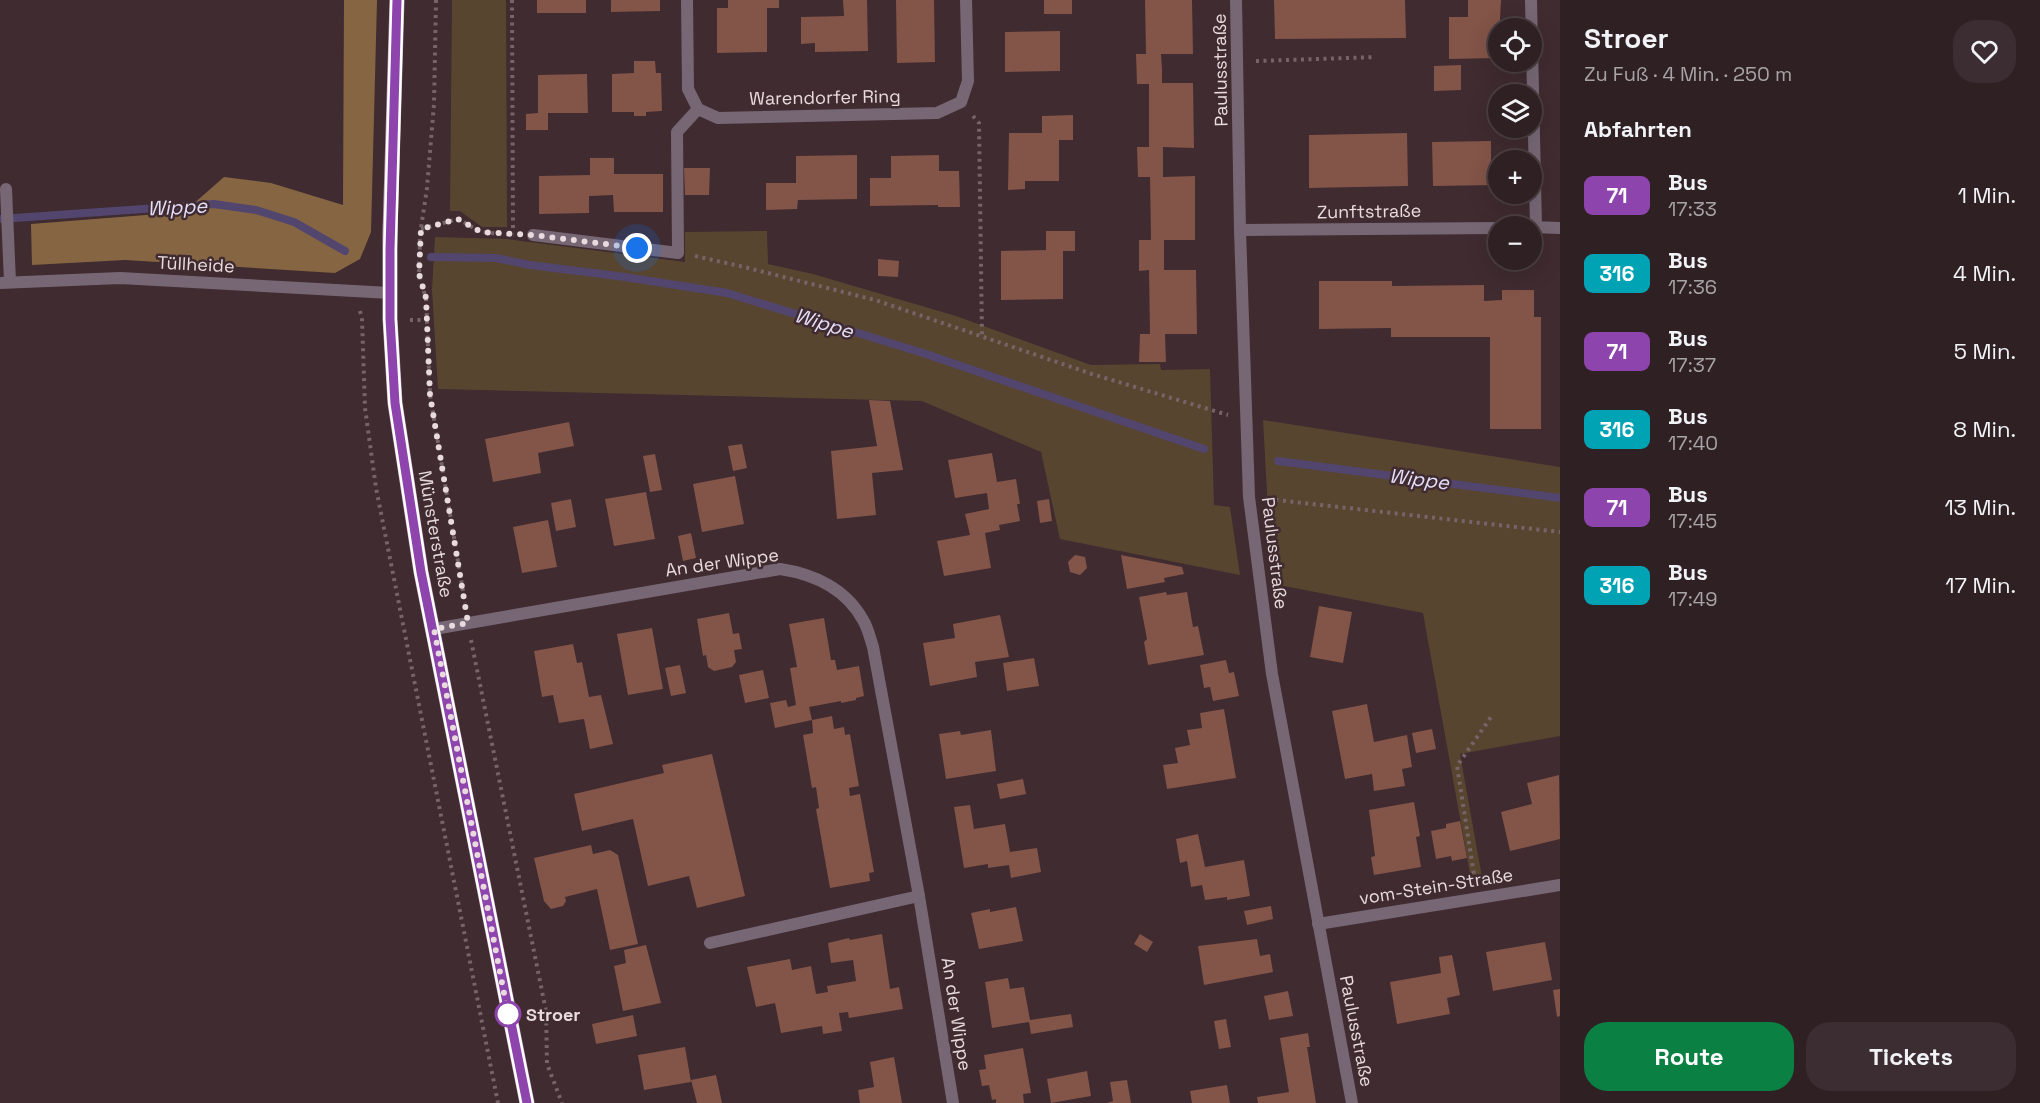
<!DOCTYPE html>
<html lang="de">
<head>
<meta charset="utf-8">
<style>
	:root { --surface:#2f2024; --page:#3b2d31; --text:#f1f3f6; --muted:#a7a3a6; --line:#4a3e41; --accent:#0b8043 }
	body { margin:0; font-family:"Space Grotesk",sans-serif; background:var(--page); color:var(--text); height:100vh; display:flex; flex-direction:column; font-size:22px; white-space:nowrap }
	* { box-sizing:border-box; margin:0 }
	p { font-size:20px; color:var(--muted) }
	.icon { flex:none; width:33px; height:33px; fill:none; stroke:currentColor; stroke-width:2; stroke-linecap:round; stroke-linejoin:round }
	.map { position:relative; flex:1; overflow:hidden }
	.drawer { display:flex; flex-direction:column; background:var(--surface); width:480px }
	.drawer>* { flex:none }
	.badge { padding:0 12px; border-radius:9px; font-size:21px; line-height:39px }
	.controls { position:absolute; left:1488px; top:18px; display:grid; gap:12px }
	.controls a { display:grid; place-items:center; width:54px; height:54px; border-radius:50%; background:var(--surface); box-shadow:0 6px 24px #0002,0 0 0 2px var(--line); font-size:30px }
	.you { position:absolute; width:30px; height:30px; margin:-15px; border:4px solid #fff; border-radius:50%; background:#1a73e8; box-shadow:0 0 0 9px #1a73e833 }
	.map>.badge { position:absolute; translate:-50% -50%; box-shadow:0 0 0 3px #fff }
	h2 { padding:0 24px; font-size:22px; line-height:54px }
	.round { display:grid; place-items:center; flex:none; width:63px; height:63px; border-radius:24px; background:var(--page) }
	.headline { display:flex; align-items:center; justify-content:space-between; height:102px; padding:0 24px }
	h1 { font-size:28px; font-weight:800; line-height:45px }
	.cta { display:flex; gap:12px; margin-top:auto; padding:12px 24px }
	.cta a { flex:1; height:69px; border-radius:24px; background:var(--accent); color:#fff; font-size:24px; font-weight:800; line-height:69px; text-align:center }
	.cta a+a { background:var(--page); color:var(--text) }
	ul { padding:0; list-style:none }
	li { display:flex; align-items:center; gap:18px; height:78px; padding:0 24px }
	li div { flex:1 }
	li b { display:block; font-size:22px }
	li em { font-style:normal }
	li .badge { min-width:66px; font-weight:700; text-align:center }
	main { display:flex; flex:1; min-height:0 }
	.map>svg:first-child { display:block }
	.green { fill:#584530 }
	.forest { fill:#866642 }
	.lines { fill:none; stroke-linecap:round; stroke-linejoin:round }
	.stream { stroke:#52466e; stroke-width:8 }
	.building { fill:#835448 }
	.path { stroke:#766468; stroke-width:4; stroke-dasharray:3 4.5; stroke-linecap:butt }
	.service { stroke:#776775; stroke-width:12 }
	.minor { stroke:#776775; stroke-width:12 }
	.primary { stroke:#bb9bb8; stroke-width:15 }
	.line-casing { stroke:#fff; stroke-width:14 }
	.line { stroke:#8e44ad; stroke-width:9 }
	.walk { stroke:#e8dadd; stroke-width:6; stroke-dasharray:0 10.8 }
	.stop-dot { fill:#fff; stroke:#8e44ad; stroke-width:3 }
	.labels { text-anchor:middle; dominant-baseline:central; stroke-width:5; stroke-linejoin:round; paint-order:stroke }
	.street-label { font-size:18px; fill:#e8dadd; stroke:#3f2b30 }
	.stop-label { font-size:18px; font-weight:bold; fill:#e8dadd; stroke:#3f2b30; text-anchor:start }
	.water-label { font-size:20px; font-style:italic; fill:#e4defa; stroke:#3f2b30 }
</style>
</head>
<body>
<main>
<div class="map">
<svg width="1560" height="1103" viewBox="0 0 1560 1103">
	<rect width="100%" height="100%" fill="#3f2b30"/>
	<g class="green">
		<path d="M 452,0 L 506,0 L 507,227 L 482,227 L 460,211 L 450,211 Z"/>
		<path d="M 767,231 L 768,264 L 813,274 L 956,316 L 1091,365 L 1160,364 L 1161,370 L 1210,369 L 1214,505 L 1230,507 L 1240,575 L 1060,539 L 1041,452 L 922,401 L 438,389 L 432,290 L 435,237 L 507,239 L 685,262 L 685,232 Z"/>
		<path d="M 1263,420 L 1560,467 L 1560,736 L 1460,754 L 1482,877 L 1471,879 L 1423,613 L 1279,585 L 1268,510 Z"/>
	</g>
	<path class="forest" d="M 344,0 L 377,0 L 371,232 L 360,259 L 335,273 L 125,260 L 32,265 L 31,224 L 184,212 L 224,177 L 271,183 L 343,205 Z"/>
	<g class="lines">
		<g class="stream">
			<path d="M 0,219 L 214,204 L 256,210 L 294,222 L 345,251"/>
			<path d="M 431,257 L 496,258 L 530,265 L 625,277 L 727,293 L 923,353 L 1204,449"/>
			<path d="M 1278,461 L 1560,498"/>
		</g>
	</g>
	<g class="building">
		<rect x="537" y="0" width="49" height="13"/>
		<path d="M 611,0 L 660,0 L 660,11 L 611,12 Z"/>
		<path d="M 728,0 L 779,0 L 779,8 L 767,8 L 767,52 L 717,53 L 717,8 L 728,8 Z"/>
		<path d="M 843,0 L 867,0 L 868,51 L 815,52 L 815,43 L 801,44 L 801,17 L 844,16 Z"/>
		<path d="M 896,0 L 934,0 L 935,62 L 897,63 Z"/>
		<rect x="1044" y="0" width="28" height="14"/>
		<path d="M 1145,0 L 1192,0 L 1193,54 L 1161,54 L 1162,69 L 1162,83 L 1193,83 L 1194,148 L 1163,147 L 1163,177 L 1195,176 L 1195,240 L 1164,240 L 1164,270 L 1196,270 L 1197,334 L 1165,334 L 1166,362 L 1139,362 L 1140,334 L 1150,334 L 1149,270 L 1139,271 L 1139,240 L 1151,240 L 1150,177 L 1138,177 L 1137,147 L 1149,147 L 1149,84 L 1137,84 L 1136,54 L 1146,54 Z"/>
		<path d="M 1274,0 L 1405,0 L 1406,38 L 1275,39 Z"/>
		<path d="M 1468,0 L 1501,0 L 1498,58 L 1449,59 L 1449,17 L 1468,17 Z"/>
		<path d="M 1060,31 L 1060,71 L 1005,72 L 1005,32 Z"/>
		<path d="M 634,61 L 655,61 L 656,73 L 661,73 L 662,111 L 646,112 L 646,116 L 634,116 L 634,112 L 612,112 L 612,74 L 634,73 Z"/>
		<path d="M 1461,65 L 1461,90 L 1434,91 L 1434,66 Z"/>
		<path d="M 587,74 L 588,113 L 548,113 L 548,130 L 526,130 L 526,114 L 538,113 L 538,75 Z"/>
		<path d="M 1073,115 L 1073,140 L 1059,140 L 1059,181 L 1025,181 L 1025,189 L 1008,190 L 1009,133 L 1042,133 L 1042,116 Z"/>
		<path d="M 1407,133 L 1408,186 L 1309,188 L 1309,135 Z"/>
		<path d="M 1491,141 L 1491,163 L 1498,163 L 1498,185 L 1433,186 L 1432,142 Z"/>
		<path d="M 857,155 L 857,199 L 798,200 L 797,209 L 766,210 L 766,183 L 796,183 L 796,156 Z"/>
		<path d="M 939,155 L 939,171 L 959,171 L 960,207 L 938,207 L 938,205 L 870,206 L 870,178 L 891,178 L 891,156 Z"/>
		<path d="M 590,158 L 614,158 L 614,174 L 663,174 L 663,212 L 614,212 L 613,195 L 591,196 L 589,196 L 589,213 L 539,214 L 539,176 L 590,175 Z"/>
		<path d="M 684,168 L 710,168 L 709,195 L 685,195 Z"/>
		<path d="M 1046,231 L 1075,231 L 1075,251 L 1063,251 L 1063,299 L 1001,300 L 1001,251 L 1046,250 Z"/>
		<path d="M 878,259 L 899,261 L 898,277 L 878,276 Z"/>
		<path d="M 1319,281 L 1392,281 L 1392,286 L 1484,285 L 1484,301 L 1502,300 L 1502,290 L 1534,290 L 1534,317 L 1541,317 L 1541,429 L 1490,429 L 1490,337 L 1391,337 L 1391,328 L 1319,329 Z"/>
		<path d="M 869,400 L 890,401 L 903,470 L 872,473 L 876,515 L 837,519 L 831,451 L 877,446 Z"/>
		<path d="M 569,422 L 574,446 L 538,453 L 541,473 L 493,482 L 485,439 Z"/>
		<path d="M 742,444 L 747,468 L 733,471 L 728,446 Z"/>
		<path d="M 992,453 L 997,482 L 1016,479 L 1020,504 L 1017,504 L 1020,521 L 999,525 L 1000,530 L 985,533 L 991,568 L 944,576 L 937,541 L 970,535 L 965,514 L 989,509 L 987,493 L 955,498 L 948,460 Z"/>
		<path d="M 655,454 L 662,490 L 650,492 L 643,456 Z"/>
		<path d="M 735,476 L 744,524 L 702,532 L 693,484 Z"/>
		<path d="M 646,492 L 655,539 L 614,546 L 605,499 Z"/>
		<path d="M 571,499 L 576,527 L 556,531 L 551,503 Z"/>
		<path d="M 1049,499 L 1052,521 L 1040,523 L 1037,501 Z"/>
		<path d="M 548,520 L 557,567 L 522,573 L 513,527 Z"/>
		<path d="M 691,533 L 696,558 L 683,561 L 678,536 Z"/>
		<path d="M 1075,555 L 1085,557 L 1087,568 L 1080,575 L 1070,572 L 1068,562 Z"/>
		<path d="M 1121,555 L 1182,567 L 1184,574 L 1164,578 L 1165,582 L 1127,589 Z"/>
		<path d="M 1166,592 L 1167,595 L 1187,592 L 1193,627 L 1198,626 L 1204,655 L 1148,665 L 1144,642 L 1147,639 L 1139,597 Z"/>
		<path d="M 1319,606 L 1352,612 L 1343,663 L 1310,657 Z"/>
		<path d="M 729,613 L 733,634 L 739,633 L 742,649 L 734,650 L 736,662 L 732,667 L 714,671 L 708,667 L 706,655 L 703,656 L 697,619 Z"/>
		<path d="M 1000,615 L 1009,657 L 975,662 L 977,677 L 930,686 L 923,643 L 955,638 L 953,624 Z"/>
		<path d="M 824,618 L 831,660 L 835,660 L 837,670 L 859,666 L 864,696 L 856,698 L 856,700 L 841,703 L 841,701 L 809,707 L 812,720 L 775,728 L 770,703 L 786,700 L 788,707 L 796,705 L 790,668 L 797,667 L 789,624 Z"/>
		<path d="M 652,628 L 663,689 L 628,695 L 617,634 Z"/>
		<path d="M 573,644 L 577,663 L 582,662 L 589,697 L 601,695 L 613,744 L 590,749 L 584,719 L 559,723 L 553,695 L 542,697 L 534,651 Z"/>
		<path d="M 1034,658 L 1039,686 L 1007,691 L 1003,663 Z"/>
		<path d="M 1226,660 L 1229,673 L 1234,672 L 1239,696 L 1213,701 L 1210,687 L 1204,688 L 1200,665 Z"/>
		<path d="M 680,665 L 686,693 L 671,696 L 665,668 Z"/>
		<path d="M 763,670 L 769,698 L 745,703 L 739,675 Z"/>
		<path d="M 1367,704 L 1374,742 L 1407,735 L 1412,767 L 1402,769 L 1405,786 L 1374,791 L 1372,774 L 1345,779 L 1332,711 Z"/>
		<path d="M 1224,709 L 1236,778 L 1167,789 L 1163,765 L 1178,763 L 1175,748 L 1190,745 L 1187,730 L 1202,728 L 1200,713 Z"/>
		<path d="M 832,716 L 834,729 L 844,727 L 845,735 L 850,734 L 859,786 L 849,788 L 850,796 L 860,794 L 874,872 L 869,873 L 870,881 L 830,888 L 816,809 L 819,808 L 816,787 L 812,788 L 803,735 L 813,733 L 812,720 Z"/>
		<path d="M 1432,729 L 1436,749 L 1416,753 L 1412,733 Z"/>
		<path d="M 991,730 L 996,771 L 946,779 L 939,734 L 960,731 L 961,735 Z"/>
		<path d="M 712,754 L 745,896 L 697,908 L 689,876 L 648,886 L 633,819 L 582,831 L 574,794 L 664,773 L 662,765 Z"/>
		<path d="M 1559,775 L 1560,839 L 1510,851 L 1501,812 L 1532,804 L 1527,783 Z"/>
		<path d="M 1023,779 L 1026,794 L 1000,799 L 997,784 Z"/>
		<path d="M 1414,802 L 1420,836 L 1416,837 L 1421,867 L 1374,875 L 1371,857 L 1375,856 L 1369,810 Z"/>
		<path d="M 970,805 L 974,829 L 1005,824 L 1010,852 L 1037,848 L 1041,872 L 1011,878 L 1009,865 L 988,868 L 988,864 L 964,868 L 954,807 Z"/>
		<path d="M 1460,821 L 1467,858 L 1452,861 L 1451,856 L 1436,859 L 1431,831 L 1446,828 L 1446,824 Z"/>
		<path d="M 1198,834 L 1205,867 L 1244,860 L 1250,896 L 1227,900 L 1227,897 L 1205,900 L 1202,885 L 1191,887 L 1187,861 L 1180,863 L 1176,839 Z"/>
		<path d="M 591,845 L 593,854 L 610,850 L 618,855 L 638,944 L 610,950 L 597,889 L 565,897 L 566,901 L 563,906 L 551,909 L 544,901 L 534,858 Z"/>
		<path d="M 1271,906 L 1273,919 L 1247,925 L 1244,911 Z"/>
		<path d="M 1016,907 L 1023,941 L 979,949 L 971,913 L 990,909 L 990,912 Z"/>
		<path d="M 882,934 L 890,989 L 899,987 L 903,1009 L 849,1018 L 848,1012 L 839,1013 L 842,1031 L 823,1034 L 822,1026 L 781,1033 L 775,1003 L 756,1007 L 747,967 L 790,959 L 792,970 L 811,966 L 816,994 L 828,992 L 827,986 L 856,981 L 853,960 L 831,963 L 828,943 L 849,938 L 850,940 Z"/>
		<path d="M 1140,934 L 1153,942 L 1147,952 L 1134,944 Z"/>
		<path d="M 1257,939 L 1260,956 L 1270,954 L 1273,972 L 1204,985 L 1198,946 Z"/>
		<path d="M 1545,942 L 1552,980 L 1493,991 L 1486,952 Z"/>
		<path d="M 646,945 L 661,1003 L 623,1011 L 614,966 L 626,963 L 624,950 Z"/>
		<path d="M 1452,955 L 1460,995 L 1447,998 L 1450,1014 L 1397,1024 L 1390,982 L 1441,973 L 1439,957 Z"/>
		<path d="M 1008,978 L 1010,989 L 1024,987 L 1030,1020 L 1071,1014 L 1073,1027 L 1031,1034 L 1029,1022 L 992,1028 L 985,982 Z"/>
		<path d="M 1560,989 L 1560,1016 L 1557,1017 L 1553,990 Z"/>
		<path d="M 1288,991 L 1293,1016 L 1269,1020 L 1264,996 Z"/>
		<path d="M 633,1015 L 637,1036 L 596,1044 L 592,1024 Z"/>
		<path d="M 1226,1019 L 1231,1047 L 1219,1049 L 1214,1021 Z"/>
		<path d="M 1308,1033 L 1310,1047 L 1307,1047 L 1316,1103 L 1258,1103 L 1257,1097 L 1289,1092 L 1280,1038 Z"/>
		<path d="M 685,1047 L 691,1082 L 644,1090 L 638,1055 Z"/>
		<path d="M 1023,1048 L 1031,1093 L 1023,1094 L 1024,1103 L 996,1103 L 996,1099 L 992,1100 L 989,1085 L 982,1086 L 979,1070 L 986,1069 L 984,1055 Z"/>
		<path d="M 894,1057 L 902,1103 L 860,1103 L 858,1090 L 874,1087 L 870,1062 Z"/>
		<path d="M 1087,1071 L 1091,1096 L 1051,1103 L 1047,1079 Z"/>
		<path d="M 716,1075 L 722,1103 L 697,1103 L 691,1080 Z"/>
		<path d="M 1127,1080 L 1131,1103 L 1107,1103 L 1113,1101 L 1110,1082 Z"/>
		<path d="M 1227,1085 L 1230,1103 L 1192,1103 L 1190,1091 Z"/>
	</g>
	<g class="lines">
		<g class="path">
			<path d="M 436,0 L 434,104 L 427,188 L 420,235 L 419,274 L 426,299 L 430,395 L 465,603"/>
			<path d="M 512,0 L 513,230"/>
			<path d="M 1256,61 L 1376,57"/>
			<path d="M 973,116 L 979,123 L 982,336"/>
			<path d="M 421,229 L 458,219 L 481,232 L 514,235"/>
			<path d="M 695,256 L 744,267 L 875,300 L 1092,374 L 1228,415"/>
			<path d="M 360,311 L 362,318 L 365,408 L 376,488 L 498,1103"/>
			<path d="M 410,320 L 427,320"/>
			<path d="M 1268,499 L 1560,532"/>
			<path d="M 471,640 L 546,1011 L 547,1064 L 562,1103"/>
			<path d="M 1475,881 L 1457,766 L 1491,717"/>
		</g>
		<g class="service">
			<path d="M 6,189 L 10,282"/>
			<path d="M 533,235 L 678,253 L 677,132 L 698,109"/>
		</g>
		<g class="minor">
			<path d="M 687,0 L 688,89 L 698,109 L 718,118 L 937,113 L 961,102 L 968,81 L 966,0"/>
			<path d="M 1236,0 L 1240,230 L 1249,497 L 1272,674 L 1352,1103"/>
			<path d="M 1531,0 L 1536,227"/>
			<path d="M 1532,227 L 1560,228"/>
			<path d="M 1240,230 L 1498,228"/>
			<path d="M 0,283 L 120,278 L 390,293"/>
			<path d="M 434,629 L 780,569 C 814,574 846,589 863,620 C 868,628 870,638 873,647 L 919,896 L 953,1103"/>
			<path d="M 1318,924 L 1560,885"/>
			<path d="M 710,943 L 919,896"/>
		</g>
		<path class="primary" d="M 397,0 L 390,233 L 390,319 L 395,403 L 421,572 L 527,1103"/>
	</g>
	<g class="lines">
		<defs>
			<path id="line" d="M 397,0 L 390,250 L 390,319 L 395,403 L 421,572 L 527,1103"/>
		</defs>
		<use href="#line" class="line-casing"/>
		<use href="#line" class="line"/>
		<path class="walk" d="M 508,1014 L 434,629 L 468,623 L 430,395 L 426,298 L 419,274 L 421,229 L 458,219 L 481,232 L 533,235 L 637,248"/>
	</g>
	<circle class="stop-dot" cx="508" cy="1014" r="12"/>
	<g class="labels">
		<g class="street-label">
			<text transform="translate(1220 70) rotate(-91)">Paulusstraße</text>
			<text transform="translate(825 97) rotate(-1)">Warendorfer Ring</text>
			<text transform="translate(1369 211) rotate(-1)">Zunftstraße</text>
			<text transform="translate(196 264) rotate(3)">Tüllheide</text>
			<text transform="translate(436 534) rotate(80)">Münsterstraße</text>
			<text transform="translate(1275 553) rotate(83)">Paulusstraße</text>
			<text transform="translate(722 562) rotate(-8)">An der Wippe</text>
			<text transform="translate(1436 886) rotate(-9)">vom-Stein-Straße</text>
			<text transform="translate(957 1014) rotate(81)">An der Wippe</text>
			<text transform="translate(1357 1031) rotate(79)">Paulusstraße</text>
		</g>
		<g class="stop-label">
			<text x="526" y="1014">Stroer</text>
		</g>
		<g class="water-label">
			<text transform="translate(177 207) rotate(-3)">Wippe</text>
			<text transform="translate(824 323) rotate(17)">Wippe</text>
			<text transform="translate(1419 479) rotate(7)">Wippe</text>
		</g>
	</g>
</svg>
<div class="controls">
<a><svg class="icon" aria-label="locate" viewBox="0 0 24 24"><circle cx="12" cy="12" r="6"/><path d="M12 2v4M12 18v4M2 12h4M18 12h4"/></svg></a>
<a><svg class="icon" aria-label="layers" viewBox="0 0 24 24"><path d="M12 4l9 5-9 5-9-5zM3 14l9 5 9-5"/></svg></a>
<a>+</a>
<a>−</a>
</div>
<div class="you" style="left:637px;top:248px"></div>
</div>
<section class="drawer">
<div class="headline"><div><h1>Stroer</h1><p>Zu Fuß · 4 Min. · 250 m</p></div><a class="round"><svg class="icon" aria-label="heart" viewBox="0 0 24 24"><path d="M12 20l-8-8c-3-5 5-10 8-4 3-6 11-1 8 4z"/></svg></a></div>
<h2>Abfahrten</h2>
<ul>
<li><span class="badge" style="background:#8e44ad;color:#fff">71</span><div><b>Bus</b><p>17:33</p></div><em>1 Min.</em></li>
<li><span class="badge" style="background:#00a3b4;color:#fff">316</span><div><b>Bus</b><p>17:36</p></div><em>4 Min.</em></li>
<li><span class="badge" style="background:#8e44ad;color:#fff">71</span><div><b>Bus</b><p>17:37</p></div><em>5 Min.</em></li>
<li><span class="badge" style="background:#00a3b4;color:#fff">316</span><div><b>Bus</b><p>17:40</p></div><em>8 Min.</em></li>
<li><span class="badge" style="background:#8e44ad;color:#fff">71</span><div><b>Bus</b><p>17:45</p></div><em>13 Min.</em></li>
<li><span class="badge" style="background:#00a3b4;color:#fff">316</span><div><b>Bus</b><p>17:49</p></div><em>17 Min.</em></li>
</ul>
<div class="cta"><a>Route</a><a>Tickets</a></div>
</section>
</main>
</body>
</html>
